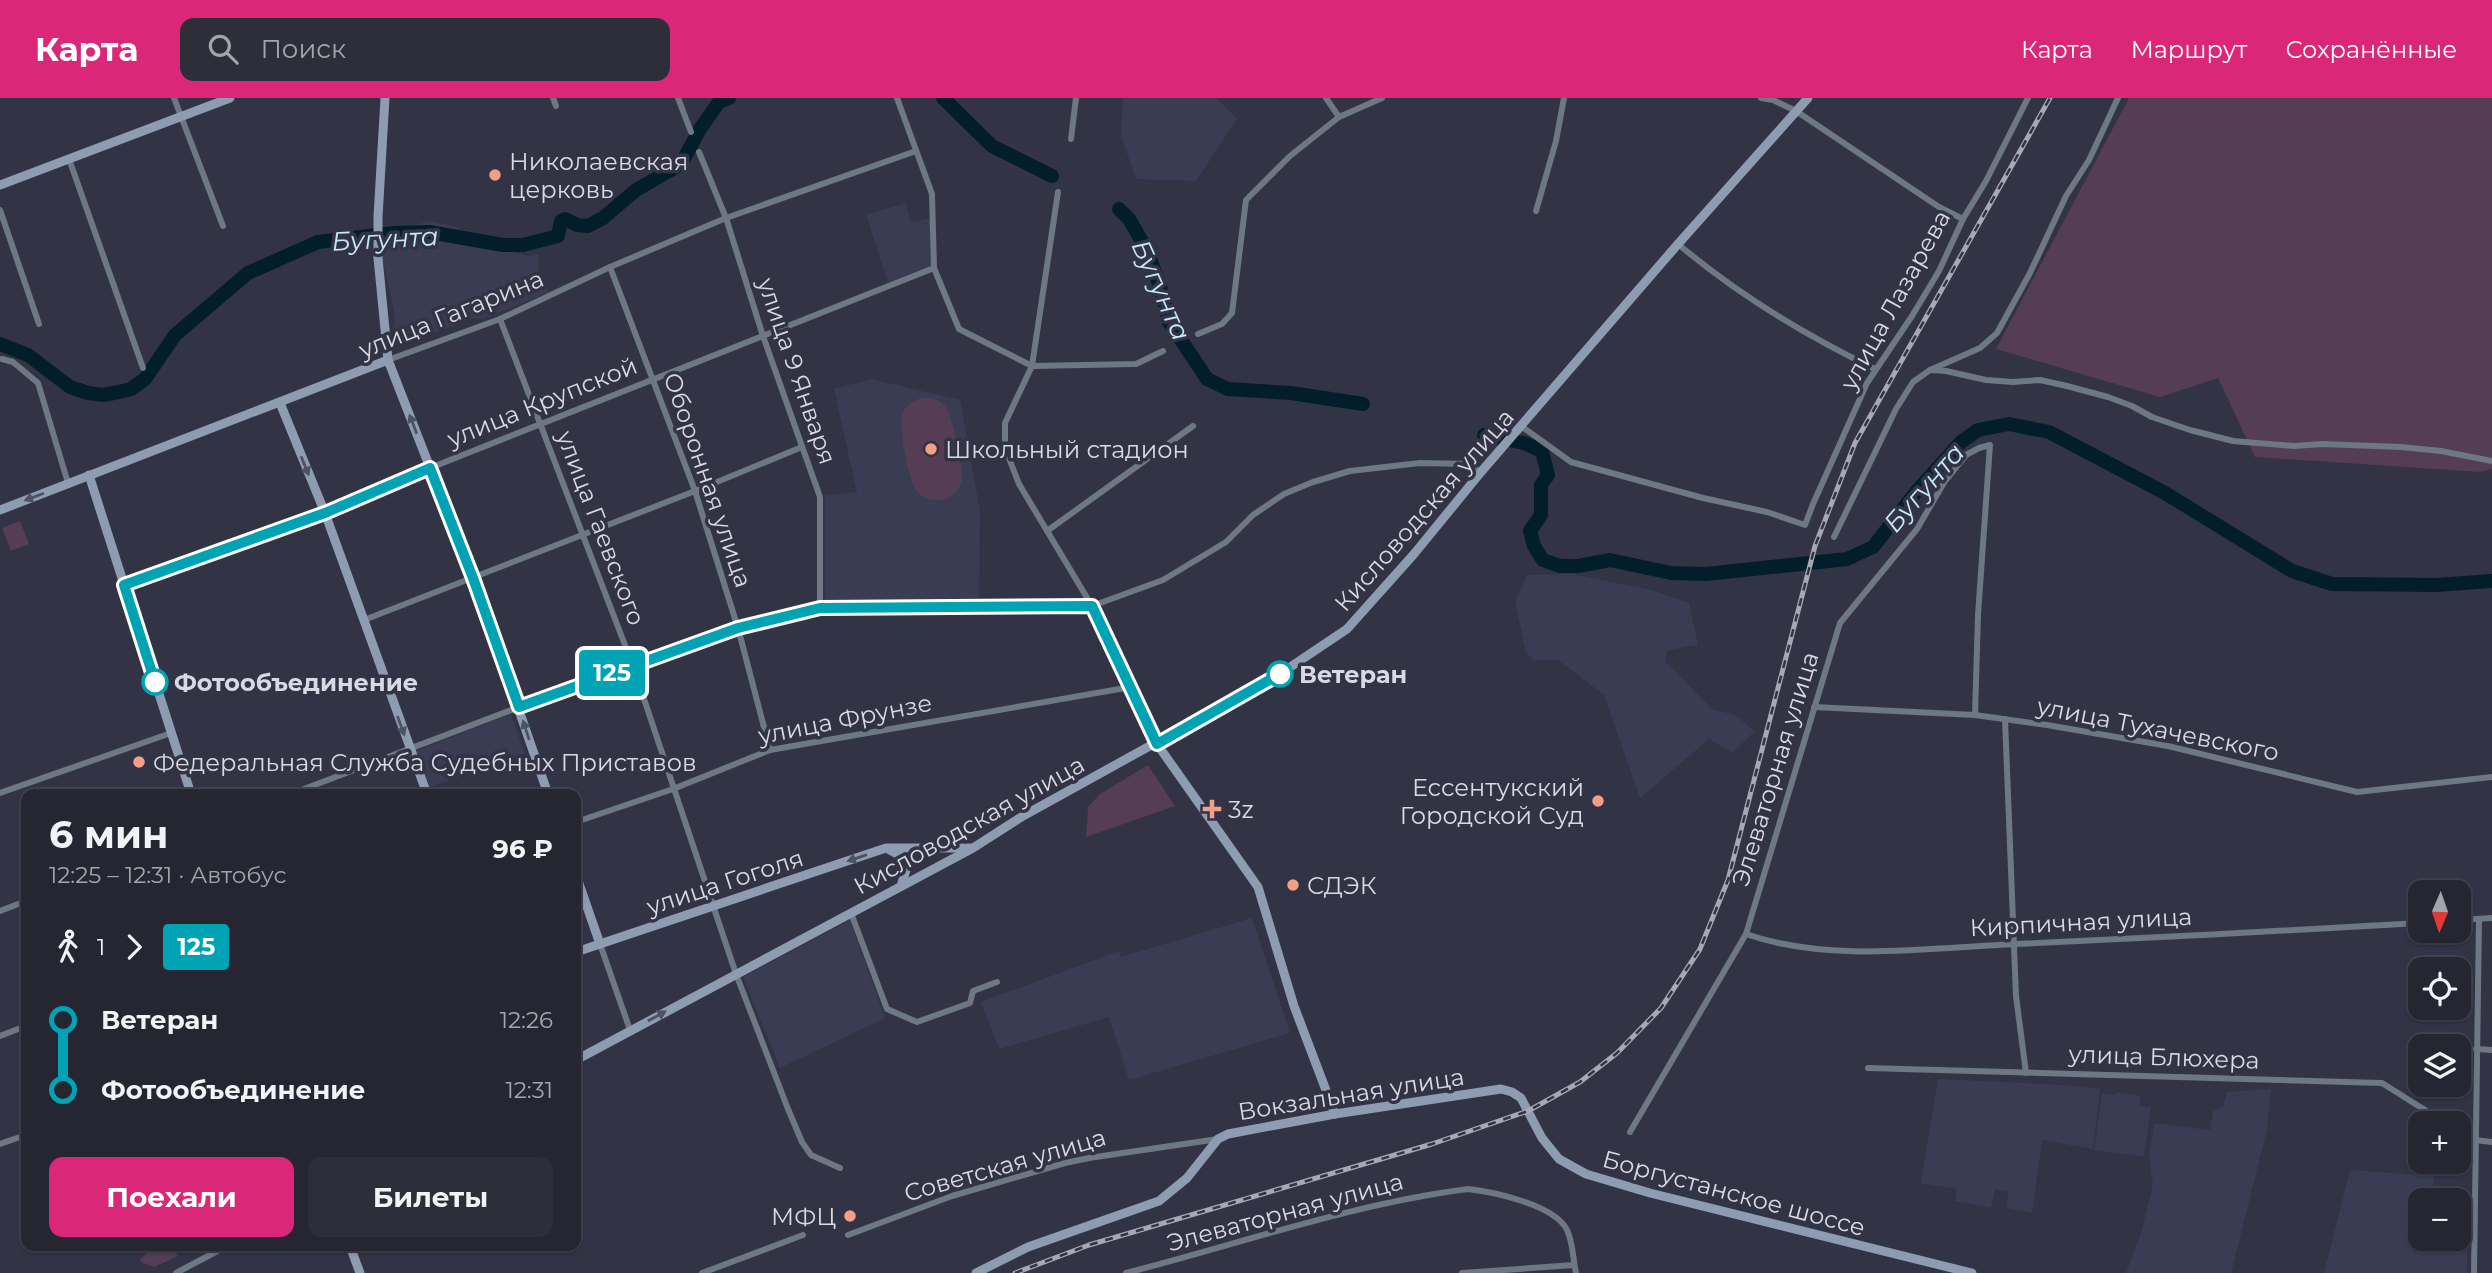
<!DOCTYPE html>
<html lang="ru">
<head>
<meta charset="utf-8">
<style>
	:root { --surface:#262633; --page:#2e2e3b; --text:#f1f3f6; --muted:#a4a5ac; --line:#42434e; --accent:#db2777 }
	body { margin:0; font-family:Montserrat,sans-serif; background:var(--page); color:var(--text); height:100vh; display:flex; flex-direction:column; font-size:26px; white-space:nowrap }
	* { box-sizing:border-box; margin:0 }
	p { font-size:23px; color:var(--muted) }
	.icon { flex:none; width:38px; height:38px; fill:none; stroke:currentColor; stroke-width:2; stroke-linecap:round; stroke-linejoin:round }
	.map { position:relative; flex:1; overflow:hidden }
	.side { position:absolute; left:21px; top:691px; width:560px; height:462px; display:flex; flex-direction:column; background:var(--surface); border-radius:14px; box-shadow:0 2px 5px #0004,0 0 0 2px var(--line) }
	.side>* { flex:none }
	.badge { padding:0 14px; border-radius:5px; font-size:24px; line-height:46px }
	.needle { width:46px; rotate:182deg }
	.buttons { position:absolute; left:2408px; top:782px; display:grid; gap:14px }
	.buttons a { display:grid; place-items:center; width:63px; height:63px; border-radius:14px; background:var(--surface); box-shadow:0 2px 5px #0004,0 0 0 2px var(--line); font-size:35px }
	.map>.badge { position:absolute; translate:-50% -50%; box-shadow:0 0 0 4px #fff }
	.legs { display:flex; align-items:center; gap:10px; height:77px; padding:0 28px; font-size:23px }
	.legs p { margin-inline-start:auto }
	.summary { display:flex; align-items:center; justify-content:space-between; height:119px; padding:0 28px }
	h1 { font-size:38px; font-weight:700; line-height:52px }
	.action { display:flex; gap:14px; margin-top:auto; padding:14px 28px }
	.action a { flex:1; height:80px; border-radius:14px; background:var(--accent); color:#fff; font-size:28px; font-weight:700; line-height:80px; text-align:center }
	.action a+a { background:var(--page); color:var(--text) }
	ul { padding:0 28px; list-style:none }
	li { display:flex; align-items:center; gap:24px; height:70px; font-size:26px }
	li i { display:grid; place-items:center; width:10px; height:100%; margin:0 9px; background:currentColor }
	li i::after { content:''; width:18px; height:18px; margin:-9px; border:5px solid; border-radius:50%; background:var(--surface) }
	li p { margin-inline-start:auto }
	li:first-child i { background:linear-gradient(#0000 50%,currentColor 0) }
	li:last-child i { background:linear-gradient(currentColor 50%,#0000 0) }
	header { display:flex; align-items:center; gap:42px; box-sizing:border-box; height:98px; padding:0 35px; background:var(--accent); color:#fff }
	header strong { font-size:33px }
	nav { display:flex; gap:38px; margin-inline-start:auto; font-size:24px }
	.search { width:490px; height:63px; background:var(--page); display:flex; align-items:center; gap:18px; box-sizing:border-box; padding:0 24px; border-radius:14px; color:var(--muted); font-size:26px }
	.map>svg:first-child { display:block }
	.built { fill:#3a3c53 }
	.green { fill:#553d55 }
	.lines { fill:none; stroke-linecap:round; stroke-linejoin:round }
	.river { stroke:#031e2b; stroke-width:14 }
	.street { stroke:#6e7784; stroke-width:6 }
	.secondary { stroke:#8d9cb0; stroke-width:9 }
	.rail-casing { stroke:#a7a8b5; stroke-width:5 }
	.rail { stroke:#323344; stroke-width:2.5; stroke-dasharray:8; stroke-linecap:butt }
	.oneway { fill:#4d5264 }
	.line-1-casing { stroke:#fff; stroke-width:16 }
	.line-1 { stroke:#00a3b4; stroke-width:10 }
	.poi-dot { fill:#f39f86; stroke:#323344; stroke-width:2.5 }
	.stop-1-dot { fill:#fff; stroke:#00a3b4; stroke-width:3.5 }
	.labels { text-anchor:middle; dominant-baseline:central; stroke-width:7; stroke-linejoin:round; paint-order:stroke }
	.poi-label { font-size:24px; fill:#d8d9e4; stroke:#323344; text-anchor:start }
	.street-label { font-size:24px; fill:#d8d9e4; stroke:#323344 }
	.stop-label { font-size:24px; font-weight:bold; fill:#d8d9e4; stroke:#323344; text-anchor:start }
	.water-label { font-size:26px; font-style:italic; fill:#c4e9fe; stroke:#323344 }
</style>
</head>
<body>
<header>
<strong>Карта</strong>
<div class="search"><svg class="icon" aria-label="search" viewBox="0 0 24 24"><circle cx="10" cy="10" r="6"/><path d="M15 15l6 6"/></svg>Поиск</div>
<nav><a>Карта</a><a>Маршрут</a><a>Сохранённые</a></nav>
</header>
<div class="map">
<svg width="2492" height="1175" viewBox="0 0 2492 1175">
	<rect width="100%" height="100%" fill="#323344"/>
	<g class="built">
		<path d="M 1123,0 L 1216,0 L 1237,21 L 1196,83 L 1136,81 L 1121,38 Z"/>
		<path d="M 906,105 L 911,124 L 930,120 L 932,168 L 888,184 L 866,117 Z"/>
		<path d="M 430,123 L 457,129 L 484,147 L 529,158 L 538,156 L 539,173 L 549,194 L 484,221 L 475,220 L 398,248 L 393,227 L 395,226 L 394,212 L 382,160 L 381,136 Z"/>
		<path d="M 871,281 L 960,302 L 980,413 L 979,507 L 825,505 L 825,397 L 857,394 L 834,291 Z"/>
		<path d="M 1571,476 L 1652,492 L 1689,505 L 1698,547 L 1668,552 L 1665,563 L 1712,611 L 1735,617 L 1755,633 L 1732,655 L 1709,641 L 1640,700 L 1604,597 L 1558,562 L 1533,562 L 1526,554 L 1515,504 L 1527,477 Z"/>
		<path d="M 511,616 L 525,656 L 430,689 L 416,653 Z"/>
		<path d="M 1252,820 L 1290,935 L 1129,982 L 1109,919 L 999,951 L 981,904 L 1119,853 L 1121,859 Z"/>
		<path d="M 850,822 L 885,920 L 780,970 L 743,879 Z"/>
		<path d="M 1938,981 L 2064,987 L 2100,991 L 2093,1051 L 2042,1042 L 2032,1115 L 2007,1110 L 2008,1093 L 1995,1091 L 1991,1110 L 1955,1103 L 1957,1091 L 1921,1085 Z"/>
		<path d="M 2271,991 L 2267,1032 L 2231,1175 L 2126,1175 L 2141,1135 L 2153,1086 L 2149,1058 L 2154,1025 L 2210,1032 L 2213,1013 L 2223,1008 L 2227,994 Z"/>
		<path d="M 2116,994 L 2141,998 L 2139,1008 L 2151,1009 L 2144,1059 L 2094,1052 L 2102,995 L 2115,997 Z"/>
		<path d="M 2350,1072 L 2434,1078 L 2432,1096 L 2436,1102 L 2420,1102 L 2420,1141 L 2459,1141 L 2459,1120 L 2467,1120 L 2467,1175 L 2324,1175 Z"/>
	</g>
	<g class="green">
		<path d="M 2129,0 L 2492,0 L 2492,371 L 2480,374 L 2255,359 L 2218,280 L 2160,299 L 1996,251 Z"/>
		<path d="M 921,300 C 930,299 939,301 946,309 C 952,317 964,372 962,382 C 960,391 953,399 944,401 C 933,404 921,400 915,391 C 909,382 898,327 902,317 C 905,308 912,303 921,300 Z"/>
		<path d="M 20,423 L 29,446 L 11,453 L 2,430 Z"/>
		<path d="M 1148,667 L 1175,708 L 1086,739 L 1088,709 L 1100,696 Z"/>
		<path d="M 152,1148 L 171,1148 L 178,1158 L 154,1169 L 141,1164 L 140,1162 Z"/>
	</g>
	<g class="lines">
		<g class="river">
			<path d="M 943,0 L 992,48 L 1052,78"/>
			<path d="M 1119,111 L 1129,121 L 1147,152 L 1161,192 L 1169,224 L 1207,281 L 1228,291 L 1291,295 L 1363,306"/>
			<path d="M 0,246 L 28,257 L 70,289 L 88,295 L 103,297 L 119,294 L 131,291 L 145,281 L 175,237 L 248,175 L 318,144 L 394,135 L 429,134 L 503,147 L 523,147 L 558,138 L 561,123 L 565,121 L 577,127 L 588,128 L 603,120 L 636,92 L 681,66 L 700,31 L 719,4 L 729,0"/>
			<path d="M 1484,337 L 1524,345 L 1542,353 L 1548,377 L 1541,387 L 1541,417 L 1530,433 L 1534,448 L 1543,462 L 1560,468 L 1578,468 L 1610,462 L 1671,475 L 1706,476 L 1847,461 L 1873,449 L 1916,394 L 1961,344 L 1978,332 L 2009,326 L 2049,334 L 2165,395 L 2292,473 L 2332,486 L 2436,487 L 2492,483"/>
		</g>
		<g class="street">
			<path d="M 174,0 L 223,128"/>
			<path d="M 553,0 L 556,8"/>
			<path d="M 678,0 L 691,34"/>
			<path d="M 897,0 L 932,96 L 934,170 L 959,231 L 1032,268 L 1136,266 L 1163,253"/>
			<path d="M 1326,0 L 1339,19"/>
			<path d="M 1761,0 L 1773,2 L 1796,13 L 1939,109 L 1963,121"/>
			<path d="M 1071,41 L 1076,0"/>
			<path d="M 699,54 L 726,120 L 763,238 L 820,399 L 820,510"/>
			<path d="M 69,61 L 143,270"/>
			<path d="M 1058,94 L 1032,268 L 1005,325 L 1005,350 L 1019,386 L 1092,508 L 1157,646"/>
			<path d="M 0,112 L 39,226"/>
			<path d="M 1536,113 L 1556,43 L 1564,0"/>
			<path d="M 1678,146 C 1736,195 1807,238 1875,271"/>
			<path d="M 610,169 L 695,393 L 738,530 L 770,652"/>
			<path d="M 500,221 L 633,568 L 736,876 L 788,1011 L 802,1044 L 811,1057 L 840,1070"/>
			<path d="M 1198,236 L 1222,226 L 1232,215 L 1246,102 L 1290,58 L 1339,19 L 1382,0"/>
			<path d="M 2,261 L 13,264 L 38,285 L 68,385"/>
			<path d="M 388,262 L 500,221 L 610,169 L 726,120 L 916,53"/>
			<path d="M 1930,272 L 1946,273 L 1986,282 L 2013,284 L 2040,282 L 2067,288 L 2108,299 L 2132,308 L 2152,319 L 2190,332 L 2233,343 L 2294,348 L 2322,346 L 2401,349 L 2441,353 L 2492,363"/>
			<path d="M 1521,328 L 1571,364 L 1703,400 L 1767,414 L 1805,427 L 1813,406 L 1867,285 L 1912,218 L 1939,173 L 1963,121 L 1986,83 L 2028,0"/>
			<path d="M 1047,433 L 1193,328"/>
			<path d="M 1834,439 L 1896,311 L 1913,284 L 1930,272 L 1980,250 L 1997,235 L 2030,175 L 2066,98 L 2089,62 L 2118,0"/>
			<path d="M 124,487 L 325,415 L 430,370 L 934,170"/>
			<path d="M 364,522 L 695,393 L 802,349"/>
			<path d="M 1814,609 L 1975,617 L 2047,627 L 2168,648 L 2357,694 L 2492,679"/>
			<path d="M 2005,621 L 2016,898 L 2026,975"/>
			<path d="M 0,695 L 171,635"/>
			<path d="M 291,696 L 519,609 L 738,530 L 820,510 L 1092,508 L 1163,482 L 1226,444 L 1253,417 L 1284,396 L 1313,384 L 1350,373 L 1420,365 L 1469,366 L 1481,374"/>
			<path d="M 576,724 L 673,691 L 770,652 L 1131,589"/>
			<path d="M 0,813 L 26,803"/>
			<path d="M 851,815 L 887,911 L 917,924 L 970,905 L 973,893 L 997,884"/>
			<path d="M 2459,822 L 2492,820"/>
			<path d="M 1746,836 C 1829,865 1929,850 2016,846 C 2151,840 2285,833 2420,825"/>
			<path d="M 600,846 L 630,932"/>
			<path d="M 0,938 L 26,928"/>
			<path d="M 2476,951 L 2492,952"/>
			<path d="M 1868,970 L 2382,985 L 2447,1026"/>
			<path d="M 2459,1033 L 2475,1042 L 2492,1044"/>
			<path d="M 1630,1034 L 1746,836 L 1840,525 L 1917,431 L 1945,383 L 1966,357 L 1979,350 L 1990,347 L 1978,517 L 1975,617"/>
			<path d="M 0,1046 L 26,1037"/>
			<path d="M 848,1137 L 952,1098 L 1065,1065 L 1089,1060 L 1218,1041"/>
			<path d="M 176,1175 L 227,1148"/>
			<path d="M 702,1175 L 803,1137"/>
			<path d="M 1126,1175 C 1240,1146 1351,1106 1468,1091 C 1494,1094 1555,1107 1567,1132 C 1573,1144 1573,1162 1576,1175"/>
			<path d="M 1462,1175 L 1574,1167"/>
			<path d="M 2474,1175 L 2479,821"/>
		</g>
		<g class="secondary">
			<path d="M 385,0 L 378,119 L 378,160 L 388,262 L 473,480 L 548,696"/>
			<path d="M 0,87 L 230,0"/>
			<path d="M 280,305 L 325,415 L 427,696"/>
			<path d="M 89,377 L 191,696"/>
			<path d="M 0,412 L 388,262"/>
			<path d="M 1157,646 L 1258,789 L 1294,908 L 1335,1016"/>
			<path d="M 888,751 L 903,759 L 907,769 L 901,788"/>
			<path d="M 576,777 L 600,846"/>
			<path d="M 576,854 L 886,750 L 971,750"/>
			<path d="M 576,962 L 973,750 L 1023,718 L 1280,576 L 1347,531 L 1414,456 L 1481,374 L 1678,146 L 1808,0"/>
			<path d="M 350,1148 L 360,1175"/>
			<path d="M 976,1175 L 1028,1149 L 1159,1103 L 1187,1080 L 1218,1041 L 1228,1036 L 1335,1016 L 1501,991 L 1512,994 L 1521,1000 L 1542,1040 L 1559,1061 L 1586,1076 L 1650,1095 L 1972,1175"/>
		</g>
		<defs>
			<path id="rail" d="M 1015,1175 L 1089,1147 L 1432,1046 L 1528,1013 L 1580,984 L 1617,955 L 1661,910 L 1700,851 L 1728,782 L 1815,448 L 1855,345 L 2050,0"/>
		</defs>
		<use href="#rail" class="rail-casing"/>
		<use href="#rail" class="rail"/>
	</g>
	<defs><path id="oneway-solid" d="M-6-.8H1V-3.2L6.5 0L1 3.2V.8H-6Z" transform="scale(1.75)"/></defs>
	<g class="oneway">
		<use href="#oneway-solid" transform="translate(413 326) rotate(-111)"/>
		<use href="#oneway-solid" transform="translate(305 368) rotate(68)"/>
		<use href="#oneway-solid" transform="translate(34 399) rotate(159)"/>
		<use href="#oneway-solid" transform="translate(401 628) rotate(70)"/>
		<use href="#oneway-solid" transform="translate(526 632) rotate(-108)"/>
		<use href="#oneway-solid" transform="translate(857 760) rotate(161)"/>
		<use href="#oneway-solid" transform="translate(657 918) rotate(-29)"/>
	</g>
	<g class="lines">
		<defs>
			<path id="line-1" d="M 155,584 L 124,487 L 325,415 L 430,370 L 473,480 L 519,609 L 738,530 L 820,510 L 1092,508 L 1157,646 L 1280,576"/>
		</defs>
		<use href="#line-1" class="line-1-casing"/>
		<use href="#line-1" class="line-1"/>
	</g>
	<g class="poi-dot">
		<circle cx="495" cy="77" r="7"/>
		<circle cx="931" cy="351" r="7"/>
		<circle cx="139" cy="664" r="7"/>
		<circle cx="1598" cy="703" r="7"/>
		<path d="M1208.5 700.5h7v7h7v7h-7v7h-7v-7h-7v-7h7z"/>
		<circle cx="1293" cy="787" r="7"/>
		<circle cx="850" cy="1118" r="7"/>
	</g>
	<g class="stop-1-dot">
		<circle cx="1280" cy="576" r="12"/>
		<circle cx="155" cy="584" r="12"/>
	</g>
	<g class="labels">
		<g class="poi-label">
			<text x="509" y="63">Николаевская<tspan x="509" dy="28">церковь</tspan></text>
			<text x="945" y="351">Школьный стадион</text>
			<text x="153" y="664">Федеральная Служба Судебных Приставов</text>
			<text x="1584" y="689" text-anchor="end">Ессентукский<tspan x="1584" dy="28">Городской Суд</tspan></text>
			<text x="1228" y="711">3z</text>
			<text x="1307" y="787">СДЭК</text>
			<text x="836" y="1118" text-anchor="end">МФЦ</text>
		</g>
		<g class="street-label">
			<text transform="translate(1895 202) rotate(-61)">улица Лазарева</text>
			<text transform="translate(451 216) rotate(-22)">улица Гагарина</text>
			<text transform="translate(797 273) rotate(71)">улица 9 Января</text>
			<text transform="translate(542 304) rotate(-22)">улица Крупской</text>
			<text transform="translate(708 382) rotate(71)">Оборонная улица</text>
			<text transform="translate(1424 412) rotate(-49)">Кисловодская улица</text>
			<text transform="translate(601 430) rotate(69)">улица Гаевского</text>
			<text transform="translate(845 621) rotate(-11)">улица Фрунзе</text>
			<text transform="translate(2158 631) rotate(11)">улица Тухачевского</text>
			<text transform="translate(1775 671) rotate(-73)">Элеваторная улица</text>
			<text transform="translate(969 727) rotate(-29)">Кисловодская улица</text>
			<text transform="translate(725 784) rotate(-18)">улица Гоголя</text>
			<text transform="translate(2081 824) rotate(-3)">Кирпичная улица</text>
			<text transform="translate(2164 959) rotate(2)">улица Блюхера</text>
			<text transform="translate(1351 996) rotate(-9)">Вокзальная улица</text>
			<text transform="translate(1005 1067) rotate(-16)">Советская улица</text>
			<text transform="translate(1734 1095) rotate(15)">Боргустанское шоссе</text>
			<text transform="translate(1285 1114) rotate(-15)">Элеваторная улица</text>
		</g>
		<g class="stop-label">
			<text x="1299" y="576">Ветеран</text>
			<text x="174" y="584">Фотообъединение</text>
		</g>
		<g class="water-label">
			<text transform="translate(385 141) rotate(-3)">Бугунта</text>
			<text transform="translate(1161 192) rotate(66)">Бугунта</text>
			<text transform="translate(1924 390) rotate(-49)">Бугунта</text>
		</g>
	</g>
</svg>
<div class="buttons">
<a><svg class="needle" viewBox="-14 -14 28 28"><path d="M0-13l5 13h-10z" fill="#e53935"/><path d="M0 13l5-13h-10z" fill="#a4a5ac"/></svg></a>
<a><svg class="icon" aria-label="locate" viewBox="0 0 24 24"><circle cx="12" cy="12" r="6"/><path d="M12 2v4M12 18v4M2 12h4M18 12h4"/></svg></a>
<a><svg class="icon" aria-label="layers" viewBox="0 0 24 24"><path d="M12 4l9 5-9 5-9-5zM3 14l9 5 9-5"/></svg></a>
<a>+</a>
<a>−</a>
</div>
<b class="badge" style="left:612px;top:575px;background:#00a3b4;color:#fff">125</b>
<section class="side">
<div class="summary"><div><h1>6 мин</h1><p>12:25 – 12:31 · Автобус</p></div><b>96 ₽</b></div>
<div class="legs"><svg class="icon" aria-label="walk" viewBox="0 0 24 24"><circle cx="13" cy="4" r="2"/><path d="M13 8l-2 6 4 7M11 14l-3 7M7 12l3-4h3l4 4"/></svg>1<svg class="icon" aria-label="forward" viewBox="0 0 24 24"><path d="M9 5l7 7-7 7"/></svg><b class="badge" style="background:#00a3b4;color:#fff">125</b></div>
<ul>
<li><i style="color:#00a3b4"></i><b>Ветеран</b><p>12:26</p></li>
<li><i style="color:#00a3b4"></i><b>Фотообъединение</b><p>12:31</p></li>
</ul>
<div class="action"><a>Поехали</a><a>Билеты</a></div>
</section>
</div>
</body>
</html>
